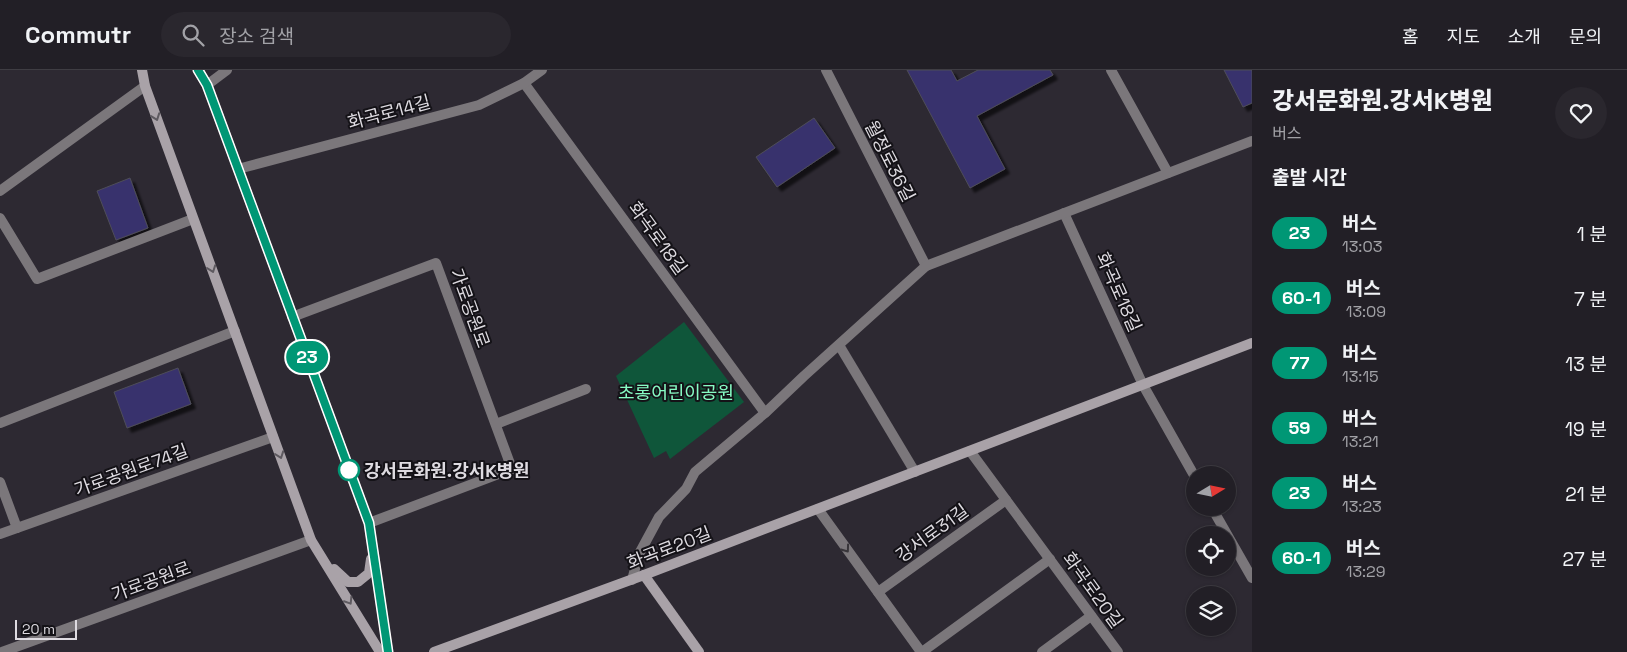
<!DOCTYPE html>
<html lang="ko">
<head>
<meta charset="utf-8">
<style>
	:root { --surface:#221f26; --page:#2a272e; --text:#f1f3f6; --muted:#a2a2a7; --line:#3f3d43 }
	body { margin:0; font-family:"Space Grotesk","Noto Sans KR",sans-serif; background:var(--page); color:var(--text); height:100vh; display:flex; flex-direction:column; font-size:19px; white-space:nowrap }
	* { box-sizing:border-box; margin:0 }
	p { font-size:16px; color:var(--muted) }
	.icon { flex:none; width:28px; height:28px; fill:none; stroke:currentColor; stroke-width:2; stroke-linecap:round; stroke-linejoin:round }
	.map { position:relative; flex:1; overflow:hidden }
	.sheet { display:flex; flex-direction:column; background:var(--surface); width:375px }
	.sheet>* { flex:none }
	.badge { padding:0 10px; border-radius:16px; font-size:18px; line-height:32px }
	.needle { width:32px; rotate:80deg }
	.tools { position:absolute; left:1186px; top:396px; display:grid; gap:10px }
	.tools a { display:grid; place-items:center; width:50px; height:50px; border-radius:50%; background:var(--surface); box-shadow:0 1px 4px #0004,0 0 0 1px var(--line); font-size:25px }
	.scale { position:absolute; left:15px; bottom:12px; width:62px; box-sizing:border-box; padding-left:5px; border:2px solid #dedbe1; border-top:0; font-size:14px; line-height:18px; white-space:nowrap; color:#dedbe1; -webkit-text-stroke:4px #141217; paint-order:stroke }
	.map>.badge { position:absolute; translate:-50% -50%; box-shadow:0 0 0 2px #fff }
	h2 { padding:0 20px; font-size:19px; line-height:45px }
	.round { display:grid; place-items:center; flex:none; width:52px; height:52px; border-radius:26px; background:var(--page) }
	.head { display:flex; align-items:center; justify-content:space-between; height:85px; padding:0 20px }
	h1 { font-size:24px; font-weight:800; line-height:38px }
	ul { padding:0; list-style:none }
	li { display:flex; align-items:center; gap:15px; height:65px; padding:0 20px }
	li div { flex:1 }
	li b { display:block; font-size:19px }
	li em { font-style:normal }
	li .badge { min-width:55px; font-weight:700; text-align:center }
	header { display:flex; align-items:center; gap:30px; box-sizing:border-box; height:70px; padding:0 25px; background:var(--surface); border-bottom:1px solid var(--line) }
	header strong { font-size:24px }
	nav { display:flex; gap:28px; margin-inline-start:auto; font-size:18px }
	.search { width:350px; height:45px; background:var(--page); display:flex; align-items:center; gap:12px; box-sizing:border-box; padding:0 18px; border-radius:28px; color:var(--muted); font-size:19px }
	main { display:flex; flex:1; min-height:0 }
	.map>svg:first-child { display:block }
	.green { fill:#0f563a }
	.building { fill:#39306d; stroke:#4e4e59; filter:url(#shadow) }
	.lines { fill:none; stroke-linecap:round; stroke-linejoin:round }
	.lane { stroke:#7b777b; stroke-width:10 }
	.street { stroke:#7b777b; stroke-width:10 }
	.secondary { stroke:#a9a2a8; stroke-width:10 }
	.oneway { stroke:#5e5a60 }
	.oneway2 { stroke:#38353a }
	.line-casing { stroke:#fff; stroke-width:11 }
	.line { stroke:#009775; stroke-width:8 }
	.stop-dot { fill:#fff; stroke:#009775; stroke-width:2.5 }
	.labels { text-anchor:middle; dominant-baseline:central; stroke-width:4; stroke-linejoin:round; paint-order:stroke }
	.street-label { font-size:18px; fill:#dedbe1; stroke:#141217 }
	.park-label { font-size:18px; fill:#87fbc4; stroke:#141217 }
	.stop-label { font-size:18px; font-weight:bold; fill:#dedbe1; stroke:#141217; text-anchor:start }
</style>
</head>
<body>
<header>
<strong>Commutr</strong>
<div class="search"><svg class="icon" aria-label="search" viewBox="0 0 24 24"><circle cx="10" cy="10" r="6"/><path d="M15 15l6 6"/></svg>장소 검색</div>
<nav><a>홈</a><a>지도</a><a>소개</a><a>문의</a></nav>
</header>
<main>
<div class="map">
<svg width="1252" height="582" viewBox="0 0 1252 582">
	<defs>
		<filter id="shadow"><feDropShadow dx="4.5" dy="4.5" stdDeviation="1" flood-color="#0009"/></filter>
	</defs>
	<rect width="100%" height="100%" fill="#2d2932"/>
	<path class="green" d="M 684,252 L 744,332 L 670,389 L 666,381 L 654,388 L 616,306 Z"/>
	<g class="building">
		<path d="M 907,0 L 951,0 L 957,11 L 978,0 L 1050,0 L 1053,5 L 977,46 L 1005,99 L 970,118 Z"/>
		<path d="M 1224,0 L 1252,0 L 1252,33 L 1243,37 Z"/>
		<path d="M 814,48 L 835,78 L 777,117 L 756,87 Z"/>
		<path d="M 130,108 L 148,158 L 116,170 L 97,121 Z"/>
		<path d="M 178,298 L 191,334 L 127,358 L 114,322 Z"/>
	</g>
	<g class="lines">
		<g class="lane">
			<path d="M 292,247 L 436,193 L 512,399 L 369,453"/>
			<path d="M 839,275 L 915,402"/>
			<path d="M 496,354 L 586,319"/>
			<path d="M 878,522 L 1006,430"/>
			<path d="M 922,582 L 1050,489"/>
			<path d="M 1042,582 L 1091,546"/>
		</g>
		<g class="street">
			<path d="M 826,0 L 926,196"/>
			<path d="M 1111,0 L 1168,103"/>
			<path d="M 524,13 L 765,343"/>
			<path d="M 207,15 L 227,0"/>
			<path d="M 238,99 L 479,35 L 524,13 L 542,0"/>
			<path d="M 0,121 L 145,16"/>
			<path d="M 1064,143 L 1143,315 L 1195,407"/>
			<path d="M 0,148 L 37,209 L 193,149"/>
			<path d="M 0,353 L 235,261"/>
			<path d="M 970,381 L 1118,582"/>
			<path d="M 0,412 L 17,458"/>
			<path d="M 1212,438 L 1252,508"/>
			<path d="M 818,439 L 921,582"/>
			<path d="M 0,464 L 273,367"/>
			<path d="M 632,510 L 639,484 L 659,447 L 686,419 L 695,402 L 765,343 L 804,306 L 926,196 L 1252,71"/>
			<path d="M 2,582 L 311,470"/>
		</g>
		<g class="secondary">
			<path d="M 142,0 L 145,16 L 311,470 L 380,582"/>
			<path d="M 198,0 L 207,15 L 369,453 L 388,582"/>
			<path d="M 334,499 L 348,512 L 358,512 L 369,503 L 371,489"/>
			<path d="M 644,505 L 699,582"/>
			<path d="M 434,582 L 644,505 L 1252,273"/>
		</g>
	</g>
	<defs><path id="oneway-chevron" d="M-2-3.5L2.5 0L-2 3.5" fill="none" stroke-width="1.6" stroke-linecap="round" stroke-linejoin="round" transform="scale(1.25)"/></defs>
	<g class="oneway">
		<use href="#oneway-chevron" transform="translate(156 47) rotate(70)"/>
		<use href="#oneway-chevron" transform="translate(212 199) rotate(70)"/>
		<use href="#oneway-chevron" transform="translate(280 385) rotate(70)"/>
		<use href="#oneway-chevron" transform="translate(349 531) rotate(58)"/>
	</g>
	<use class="oneway2" href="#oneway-chevron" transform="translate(846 479) rotate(54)"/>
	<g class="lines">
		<defs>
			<path id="line" d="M 198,0 L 207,15 L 369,453 L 388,582"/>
		</defs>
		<use href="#line" class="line-casing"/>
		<use href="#line" class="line"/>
	</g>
	<circle class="stop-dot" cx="349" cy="400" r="10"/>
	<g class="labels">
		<g class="street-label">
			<text transform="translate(389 42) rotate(-15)">화곡로14길</text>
			<text transform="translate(890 91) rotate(63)">월정로36길</text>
			<text transform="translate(658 168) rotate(54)">화곡로18길</text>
			<text transform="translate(1119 222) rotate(66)">화곡로18길</text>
			<text transform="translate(470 238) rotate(70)">가로공원로</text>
			<text transform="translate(131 400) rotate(-20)">가로공원로74길</text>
			<text transform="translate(932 463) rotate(-36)">강서로31길</text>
			<text transform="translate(669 478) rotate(-21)">화곡로20길</text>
			<text transform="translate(151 511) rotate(-20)">가로공원로</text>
			<text transform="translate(1093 520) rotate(54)">화곡로20길</text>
		</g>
		<g class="park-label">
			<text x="676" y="322">초롱어린이공원</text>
		</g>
		<g class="stop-label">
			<text x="364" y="400">강서문화원.강서K병원</text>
		</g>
	</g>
</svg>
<div class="tools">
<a><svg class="needle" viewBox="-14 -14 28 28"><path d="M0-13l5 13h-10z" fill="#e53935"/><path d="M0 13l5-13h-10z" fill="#a2a2a7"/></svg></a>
<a><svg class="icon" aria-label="locate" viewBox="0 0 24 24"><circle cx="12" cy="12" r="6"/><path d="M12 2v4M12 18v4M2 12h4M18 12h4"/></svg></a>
<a><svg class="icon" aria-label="layers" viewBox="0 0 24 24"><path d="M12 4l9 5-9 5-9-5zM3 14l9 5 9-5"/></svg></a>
</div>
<div class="scale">20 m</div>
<b class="badge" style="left:307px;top:287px;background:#009775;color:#fff">23</b>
</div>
<section class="sheet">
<div class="head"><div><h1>강서문화원.강서K병원</h1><p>버스</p></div><a class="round"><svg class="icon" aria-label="heart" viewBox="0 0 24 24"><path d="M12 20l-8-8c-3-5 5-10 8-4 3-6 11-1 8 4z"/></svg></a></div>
<h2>출발 시간</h2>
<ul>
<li><span class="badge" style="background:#009775;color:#fff">23</span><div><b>버스</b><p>13:03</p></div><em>1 분</em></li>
<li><span class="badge" style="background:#009775;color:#fff">60-1</span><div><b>버스</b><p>13:09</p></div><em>7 분</em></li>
<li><span class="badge" style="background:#009775;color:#fff">77</span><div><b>버스</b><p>13:15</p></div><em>13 분</em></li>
<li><span class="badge" style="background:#009775;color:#fff">59</span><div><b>버스</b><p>13:21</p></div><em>19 분</em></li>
<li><span class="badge" style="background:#009775;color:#fff">23</span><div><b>버스</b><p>13:23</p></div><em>21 분</em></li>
<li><span class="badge" style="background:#009775;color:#fff">60-1</span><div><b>버스</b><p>13:29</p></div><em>27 분</em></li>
</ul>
</section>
</main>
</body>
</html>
